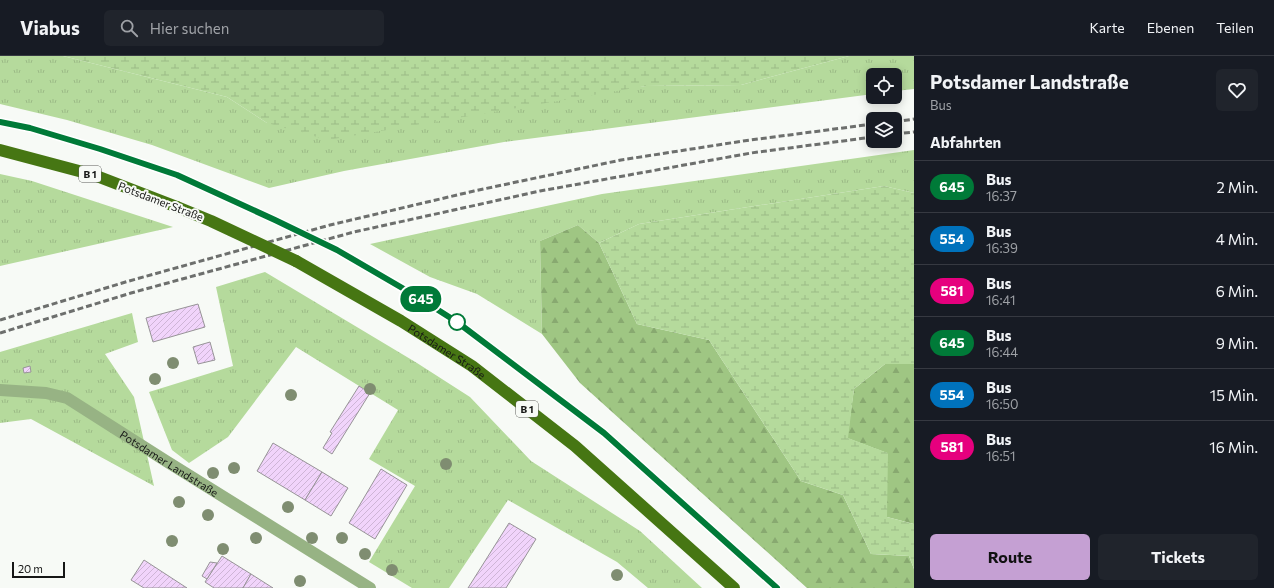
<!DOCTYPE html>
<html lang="de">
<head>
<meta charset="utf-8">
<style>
	:root { --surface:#171b24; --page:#20242c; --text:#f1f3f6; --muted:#9ea1a6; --line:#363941; --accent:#c5a0d3 }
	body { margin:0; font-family:Commissioner,sans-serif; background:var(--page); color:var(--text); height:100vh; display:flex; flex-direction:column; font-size:15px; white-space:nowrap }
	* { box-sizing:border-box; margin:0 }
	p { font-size:13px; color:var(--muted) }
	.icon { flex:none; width:22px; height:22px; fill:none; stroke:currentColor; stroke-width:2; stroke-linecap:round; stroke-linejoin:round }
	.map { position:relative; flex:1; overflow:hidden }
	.side { display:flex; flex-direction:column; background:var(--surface); width:360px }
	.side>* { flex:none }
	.badge { padding:0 8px; border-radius:13px; font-size:14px; line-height:26px }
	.buttons { position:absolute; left:866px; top:12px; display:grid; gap:8px }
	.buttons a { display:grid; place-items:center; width:36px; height:36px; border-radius:6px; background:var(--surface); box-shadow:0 2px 10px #0003; font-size:20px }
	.scale { position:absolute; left:12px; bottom:10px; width:53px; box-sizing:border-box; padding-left:4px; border:2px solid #161716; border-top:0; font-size:11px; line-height:14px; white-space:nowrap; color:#161716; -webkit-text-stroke:3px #f7faf6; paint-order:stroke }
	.map>.badge { position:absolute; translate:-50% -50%; box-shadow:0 0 0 2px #fff }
	h2 { padding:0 16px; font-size:15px; line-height:36px }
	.round { display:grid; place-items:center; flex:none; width:42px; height:42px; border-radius:6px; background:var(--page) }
	.headline { display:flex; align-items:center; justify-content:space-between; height:68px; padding:0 16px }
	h1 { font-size:19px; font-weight:700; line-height:30px }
	.button { display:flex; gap:8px; margin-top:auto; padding:8px 16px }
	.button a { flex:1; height:46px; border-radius:6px; background:var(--accent); color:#111; font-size:16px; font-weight:700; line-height:46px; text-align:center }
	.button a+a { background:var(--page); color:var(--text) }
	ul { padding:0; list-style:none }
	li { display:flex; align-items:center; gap:12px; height:52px; padding:0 16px; border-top:1px solid var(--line) }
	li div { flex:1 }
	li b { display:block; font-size:15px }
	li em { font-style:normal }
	li .badge { min-width:44px; font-weight:700; text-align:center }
	header { display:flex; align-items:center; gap:24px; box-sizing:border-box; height:56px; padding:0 20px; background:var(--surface); border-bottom:1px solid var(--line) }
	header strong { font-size:19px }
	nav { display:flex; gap:22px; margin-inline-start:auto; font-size:14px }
	.search { width:280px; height:36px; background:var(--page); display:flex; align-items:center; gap:10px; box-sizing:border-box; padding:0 14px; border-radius:6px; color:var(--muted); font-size:15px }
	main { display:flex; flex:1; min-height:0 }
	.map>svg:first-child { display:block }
	.grass { fill:url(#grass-tufts) }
	.forest { fill:url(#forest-firs) }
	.wetland { fill:url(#wetland-marsh) }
	.building { fill:url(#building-hatch); stroke:#979497 }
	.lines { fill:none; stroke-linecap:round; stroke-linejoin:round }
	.minor { stroke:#97b384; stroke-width:12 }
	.major { stroke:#467613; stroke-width:12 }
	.rail { stroke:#6d6f6d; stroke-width:3; stroke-dasharray:6 3; stroke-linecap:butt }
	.major-bridge { stroke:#467613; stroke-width:12 }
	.tree { fill:#7f8d71 }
	.line-casing { stroke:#fff; stroke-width:9 }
	.line { stroke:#007a38; stroke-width:6 }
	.stop-dot { fill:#fff; stroke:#007a38; stroke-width:2 }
	.labels { text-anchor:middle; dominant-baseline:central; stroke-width:4; stroke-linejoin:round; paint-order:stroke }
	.shield { fill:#f7faf6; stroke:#5a5b59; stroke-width:1 }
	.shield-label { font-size:10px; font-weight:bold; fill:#161716 }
	.street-label { font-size:11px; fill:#161716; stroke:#f7faf6 }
</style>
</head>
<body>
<header>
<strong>Viabus</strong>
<div class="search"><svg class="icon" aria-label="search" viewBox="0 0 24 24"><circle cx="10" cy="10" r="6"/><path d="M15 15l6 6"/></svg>Hier suchen</div>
<nav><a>Karte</a><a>Ebenen</a><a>Teilen</a></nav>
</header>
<main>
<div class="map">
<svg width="914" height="532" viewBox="0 0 914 532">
	<defs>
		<pattern id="grass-tufts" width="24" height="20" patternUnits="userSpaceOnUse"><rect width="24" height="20" fill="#b5da9c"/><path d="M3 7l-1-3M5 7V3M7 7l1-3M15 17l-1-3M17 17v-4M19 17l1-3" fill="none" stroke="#9bba86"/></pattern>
		<pattern id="forest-firs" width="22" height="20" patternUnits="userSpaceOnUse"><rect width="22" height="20" fill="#9fc683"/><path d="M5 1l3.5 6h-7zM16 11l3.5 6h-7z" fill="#88a970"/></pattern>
		<pattern id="wetland-marsh" width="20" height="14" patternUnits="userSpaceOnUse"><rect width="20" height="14" fill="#b5da9c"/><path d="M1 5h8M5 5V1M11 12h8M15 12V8" fill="none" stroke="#9bba86"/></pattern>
		<pattern id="building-hatch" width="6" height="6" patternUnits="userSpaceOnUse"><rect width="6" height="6" fill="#f1d4fb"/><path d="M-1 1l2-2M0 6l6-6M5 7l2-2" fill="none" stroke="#ceb5d6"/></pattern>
	</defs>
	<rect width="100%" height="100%" fill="#f7faf6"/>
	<g class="grass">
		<path d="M 0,0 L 63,0 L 227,41 L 267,67 L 646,30 L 741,29 L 849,0 L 914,0 L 914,33 L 895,35 L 895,19 L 873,19 L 873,38 L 504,86 L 344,115 L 269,132 L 152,89 L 67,64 L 0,48 Z"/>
		<path d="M 914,94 L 914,137 L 884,130 L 639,168 L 599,187 L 578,169 L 540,185 L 542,278 L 477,238 L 430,221 L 370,188 L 602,138 Z"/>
		<path d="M 0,118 L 32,125 L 173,171 L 0,210 Z"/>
		<path d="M 265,216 L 417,307 L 470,341 L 531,405 L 640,475 L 702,532 L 648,532 L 617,506 L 508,444 L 449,532 L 412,532 L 369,506 L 415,430 L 369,403 L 398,354 L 296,291 L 228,381 L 189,407 L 172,394 L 149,336 L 233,310 L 216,231 Z"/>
		<path d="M 132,257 L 138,286 L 105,298 L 134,341 L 154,430 L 31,363 L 0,367 L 0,296 Z"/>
	</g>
	<g class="forest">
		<path d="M 578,169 L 599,187 L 637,268 L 709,284 L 801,425 L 843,439 L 871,498 L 909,500 L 914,513 L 914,532 L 807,532 L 580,327 L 542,278 L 540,185 Z"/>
		<path d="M 885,308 L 914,308 L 914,468 L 887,461 L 887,397 L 847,382 L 854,333 Z"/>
	</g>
	<g class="wetland">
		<path d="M 63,0 L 849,0 L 741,29 L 646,30 L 328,84 L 267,67 L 227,41 Z"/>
		<path d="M 884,130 L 914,137 L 914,308 L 885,308 L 854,333 L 848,382 L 888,397 L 887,461 L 914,468 L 914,513 L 909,500 L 871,498 L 843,439 L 801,425 L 709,284 L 637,268 L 599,187 L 639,168 Z"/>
	</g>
	<g class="building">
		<path d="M 198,248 L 205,271 L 153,286 L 146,262 Z"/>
		<path d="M 210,286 L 215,304 L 198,308 L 193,291 Z"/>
		<path d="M 30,310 L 31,316 L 24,317 L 23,312 Z"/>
		<path d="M 359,330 L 370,337 L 332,398 L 323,392 L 332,377 L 330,376 Z"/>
		<path d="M 273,387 L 322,416 L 305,444 L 257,415 Z"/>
		<path d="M 381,413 L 407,429 L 375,483 L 349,467 Z"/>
		<path d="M 322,416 L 348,432 L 331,460 L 305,444 Z"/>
		<path d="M 509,467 L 536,483 L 506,532 L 468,532 Z"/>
		<path d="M 222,500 L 251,518 L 243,532 L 214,532 L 205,526 Z"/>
		<path d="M 144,504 L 187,532 L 144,532 L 131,524 Z"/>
		<path d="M 210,506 L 217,507 L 207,523 L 202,520 Z"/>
		<path d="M 251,518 L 273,532 L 243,532 Z"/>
	</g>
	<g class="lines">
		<path class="minor" id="s1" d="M 0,334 L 46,337 L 67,342 L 166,405 L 370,532"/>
		<g class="major">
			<path d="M 0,94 L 94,119 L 177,151"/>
			<path id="s2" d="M 296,205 L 401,265 L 472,310 L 575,390 L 734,532"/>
		</g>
		<g class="rail">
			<path d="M 895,66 L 914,63"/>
			<path d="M 895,78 L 914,76"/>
			<path d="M 0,264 L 129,225 L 330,169 L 474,135 L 621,104 L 743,85 L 873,68"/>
			<path d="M 0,277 L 131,237 L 354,176 L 540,135 L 751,97 L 873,81"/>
		</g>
		<path class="major-bridge" d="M 177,151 L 211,165 L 296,205"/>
	</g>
	<g class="tree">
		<circle cx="173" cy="307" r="6"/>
		<circle cx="155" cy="323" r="6"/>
		<circle cx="370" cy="333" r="6"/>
		<circle cx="291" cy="339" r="6"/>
		<circle cx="446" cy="408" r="6"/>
		<circle cx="234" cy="412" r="6"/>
		<circle cx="213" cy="417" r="6"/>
		<circle cx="179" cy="446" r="6"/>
		<circle cx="288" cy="451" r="6"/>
		<circle cx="208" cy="459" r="6"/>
		<circle cx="256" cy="482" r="6"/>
		<circle cx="312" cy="482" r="6"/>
		<circle cx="342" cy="482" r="6"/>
		<circle cx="172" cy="485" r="6"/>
		<circle cx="223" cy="493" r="6"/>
		<circle cx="365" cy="498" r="6"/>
		<circle cx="392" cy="514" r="6"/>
		<circle cx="617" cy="519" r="6"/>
		<circle cx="300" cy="525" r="6"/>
	</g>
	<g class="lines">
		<defs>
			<path id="line" d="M 0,66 L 30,72 L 100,93 L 177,119 L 275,164 L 337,194 L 416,240 L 457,266 L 604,377 L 777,532"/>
		</defs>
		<use href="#line" class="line-casing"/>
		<use href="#line" class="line"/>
	</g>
	<circle class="stop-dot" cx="457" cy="266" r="8"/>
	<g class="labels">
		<g class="shield">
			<rect x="79" y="110" width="22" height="16" rx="3"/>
			<rect x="516" y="345" width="22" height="16" rx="3"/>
		</g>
		<g class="shield-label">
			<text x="90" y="118">B 1</text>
			<text x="527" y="353">B 1</text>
		</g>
		<g class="street-label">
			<text transform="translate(161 145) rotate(21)">Potsdamer Straße</text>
			<text stroke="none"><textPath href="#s2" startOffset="176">Potsdamer Straße</textPath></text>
			<text stroke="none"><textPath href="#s1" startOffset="189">Potsdamer Landstraße</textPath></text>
		</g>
	</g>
</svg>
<div class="buttons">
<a><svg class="icon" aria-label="locate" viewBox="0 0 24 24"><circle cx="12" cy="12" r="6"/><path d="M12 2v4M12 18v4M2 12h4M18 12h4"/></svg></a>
<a><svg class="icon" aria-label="layers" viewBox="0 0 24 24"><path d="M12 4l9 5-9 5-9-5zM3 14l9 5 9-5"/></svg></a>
</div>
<div class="scale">20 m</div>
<b class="badge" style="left:421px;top:243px;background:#007a38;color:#fff">645</b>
</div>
<section class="side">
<div class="headline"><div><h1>Potsdamer Landstraße</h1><p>Bus</p></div><a class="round"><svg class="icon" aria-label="heart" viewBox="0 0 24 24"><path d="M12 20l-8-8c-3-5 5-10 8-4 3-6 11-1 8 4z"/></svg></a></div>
<h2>Abfahrten</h2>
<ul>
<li><span class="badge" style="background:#007a38;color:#fff">645</span><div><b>Bus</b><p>16:37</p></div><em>2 Min.</em></li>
<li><span class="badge" style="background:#0072bc;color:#fff">554</span><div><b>Bus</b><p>16:39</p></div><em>4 Min.</em></li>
<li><span class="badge" style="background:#e6007e;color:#fff">581</span><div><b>Bus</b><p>16:41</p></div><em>6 Min.</em></li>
<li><span class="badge" style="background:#007a38;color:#fff">645</span><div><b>Bus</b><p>16:44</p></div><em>9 Min.</em></li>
<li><span class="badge" style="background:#0072bc;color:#fff">554</span><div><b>Bus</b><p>16:50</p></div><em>15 Min.</em></li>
<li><span class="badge" style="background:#e6007e;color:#fff">581</span><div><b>Bus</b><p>16:51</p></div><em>16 Min.</em></li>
</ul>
<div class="button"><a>Route</a><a>Tickets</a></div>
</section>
</main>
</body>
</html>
